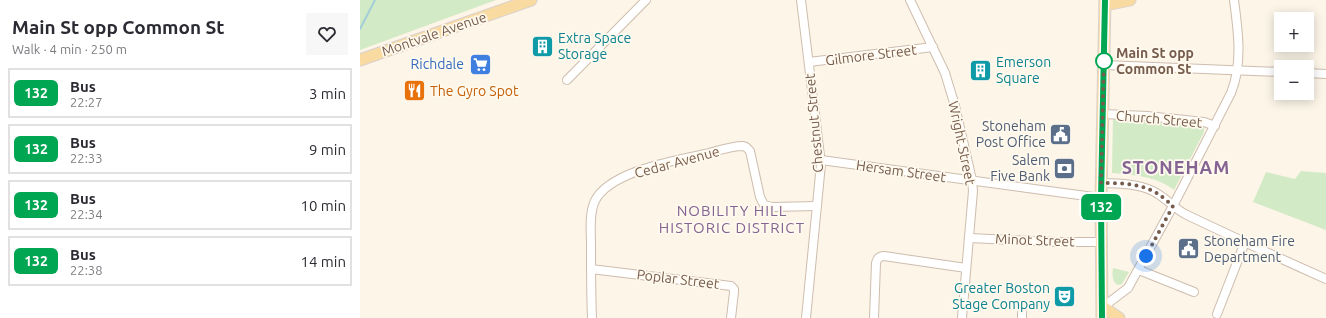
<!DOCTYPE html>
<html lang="en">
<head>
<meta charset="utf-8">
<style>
	:root { --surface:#fff; --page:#f7f7f7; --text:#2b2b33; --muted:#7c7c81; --line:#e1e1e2 }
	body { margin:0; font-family:Ubuntu,sans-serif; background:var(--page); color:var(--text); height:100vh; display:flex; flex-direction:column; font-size:15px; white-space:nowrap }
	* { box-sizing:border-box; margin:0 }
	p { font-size:13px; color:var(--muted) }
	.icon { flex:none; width:22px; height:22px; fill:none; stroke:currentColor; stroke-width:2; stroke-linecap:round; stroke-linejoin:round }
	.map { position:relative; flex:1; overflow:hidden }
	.side { display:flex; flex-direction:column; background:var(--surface); width:360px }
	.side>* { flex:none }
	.badge { padding:0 8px; border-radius:6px; font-size:14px; line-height:26px }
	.buttons { position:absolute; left:914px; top:12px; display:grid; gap:8px }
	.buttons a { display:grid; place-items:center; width:40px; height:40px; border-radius:0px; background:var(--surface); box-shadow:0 2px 10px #0003; font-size:20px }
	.you { position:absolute; width:20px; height:20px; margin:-10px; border:3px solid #fff; border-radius:50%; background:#1a73e8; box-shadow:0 0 0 6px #1a73e833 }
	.map>.badge { position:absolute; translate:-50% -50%; box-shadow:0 0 0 2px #fff }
	.round { display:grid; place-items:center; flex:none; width:42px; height:42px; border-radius:0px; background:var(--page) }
	.summary { display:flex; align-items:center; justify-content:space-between; height:68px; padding:0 12px }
	h1 { font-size:19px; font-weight:600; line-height:30px }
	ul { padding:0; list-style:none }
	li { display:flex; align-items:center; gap:12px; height:50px; margin:0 8px 6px; padding:0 4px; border:2px solid var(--line); border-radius:0px }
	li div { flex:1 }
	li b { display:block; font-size:15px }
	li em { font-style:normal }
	li .badge { min-width:44px; font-weight:700; text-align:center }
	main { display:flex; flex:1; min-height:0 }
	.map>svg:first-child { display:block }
	.green { fill:#d3eac6 }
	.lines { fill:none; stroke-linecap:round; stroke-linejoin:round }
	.stream { stroke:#a3ced7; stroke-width:2 }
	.minor-casing { stroke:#cebdae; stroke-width:10 }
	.major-casing { stroke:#d9d1cd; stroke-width:13 }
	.minor { stroke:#fff; stroke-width:8 }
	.major { stroke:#f9dba2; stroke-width:11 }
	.line-casing { stroke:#fff; stroke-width:9 }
	.line { stroke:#00a651; stroke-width:6 }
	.walk { stroke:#765c4c; stroke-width:4; stroke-dasharray:0 7.2 }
	.stop-dot { fill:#fff; stroke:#00a651; stroke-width:2 }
	.labels { text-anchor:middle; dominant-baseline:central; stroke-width:3.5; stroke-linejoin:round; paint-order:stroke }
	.street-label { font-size:14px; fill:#765c4c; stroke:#fff9ee }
	.culture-label { font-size:14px; fill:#0d838f; stroke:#fff9ee; text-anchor:start }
	.stop-label { font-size:14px; font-weight:bold; fill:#765c4c; stroke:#fff9ee; text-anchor:start }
	.shop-label { font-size:14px; fill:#366cbe; stroke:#fff9ee; text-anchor:end }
	.food-label { font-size:14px; fill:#c56008; stroke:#fff9ee; text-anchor:start }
	.service-label { font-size:14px; fill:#4e5e75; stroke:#fff9ee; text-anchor:end }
	.neighbourhood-label { font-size:15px; letter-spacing:1px; fill:#846492; stroke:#fff9ee }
	.district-label { font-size:18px; font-weight:bold; letter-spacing:1px; fill:#846492; stroke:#fff9ee }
</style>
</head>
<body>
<main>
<section class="side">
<div class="summary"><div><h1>Main St opp Common St</h1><p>Walk · 4 min · 250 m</p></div><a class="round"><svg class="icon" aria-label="heart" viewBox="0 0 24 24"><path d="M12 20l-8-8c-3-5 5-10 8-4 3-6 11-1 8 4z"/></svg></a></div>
<ul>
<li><span class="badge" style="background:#00a651;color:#fff">132</span><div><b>Bus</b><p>22:27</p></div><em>3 min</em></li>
<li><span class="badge" style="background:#00a651;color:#fff">132</span><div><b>Bus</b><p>22:33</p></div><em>9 min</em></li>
<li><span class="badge" style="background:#00a651;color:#fff">132</span><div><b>Bus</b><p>22:34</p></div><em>10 min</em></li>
<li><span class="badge" style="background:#00a651;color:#fff">132</span><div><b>Bus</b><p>22:38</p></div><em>14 min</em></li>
</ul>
</section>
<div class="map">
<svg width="966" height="318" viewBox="0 0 966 318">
	<rect width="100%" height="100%" fill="#fcf5e8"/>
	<g class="green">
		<path d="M 0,0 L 136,0 L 0,50 Z"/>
		<path d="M 753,116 L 844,125 L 844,132 L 814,190 C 796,176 774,175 752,173 Z"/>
		<path d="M 941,171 L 966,173 L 966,230 L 893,202 L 906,172 L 935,179 Z"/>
		<path d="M 753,268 L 769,272 L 762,284 L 758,285 C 752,282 752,275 753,268 Z"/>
	</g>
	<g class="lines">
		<path class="stream" d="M 0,29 L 15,0"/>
		<defs>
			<g id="minor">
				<path d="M 441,0 L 461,164 L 446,318"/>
				<path d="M 550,0 L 585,73 L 595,106 L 612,180 L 613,191 L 602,318"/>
				<path d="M 449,62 L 573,47"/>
				<path d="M 744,65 L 921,72"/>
				<path d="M 947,73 L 966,74"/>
				<path d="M 207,80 L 286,0"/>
				<path d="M 743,114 L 787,116 L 844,122 L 855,126"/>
				<path d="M 461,160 L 741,198"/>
				<path d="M 741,183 C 760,184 781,183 798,194 C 808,200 816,210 827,215 C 873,237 919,258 966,279"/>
				<path d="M 609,238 L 697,242 L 741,242"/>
				<path d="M 231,269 L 371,286 L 374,289 L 374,292 L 371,318"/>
				<path d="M 779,270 L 834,292"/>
				<path d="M 743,307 L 768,288 L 813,206 L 871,93 C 883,63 878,31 874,0"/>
				<path d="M 857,314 L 885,242"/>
				<path d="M 232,318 C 231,294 231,269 231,245 C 231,232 229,216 234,203 C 246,172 316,160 345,154 C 357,151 371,146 383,146 L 386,147 L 390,151 L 400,197 L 404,205 L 412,207 L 457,206"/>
				<path d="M 514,318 L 516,263 C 517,259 519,256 524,256 L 606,268"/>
				<path d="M 662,318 L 662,313"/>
			</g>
			<g id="major">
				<path d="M 745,5 L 770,0"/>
				<path d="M 0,60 L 171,0"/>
				<path d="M 743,307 L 759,318"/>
				<path d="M 742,318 L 741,198 L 745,0"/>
			</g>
		</defs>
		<use href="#minor" class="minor-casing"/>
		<use href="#major" class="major-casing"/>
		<use href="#minor" class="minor"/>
		<use href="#major" class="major"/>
	</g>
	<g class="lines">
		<defs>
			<path id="line" d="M 742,318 L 741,198 L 745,0"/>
		</defs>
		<use href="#line" class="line-casing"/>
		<use href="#line" class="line"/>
		<path class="walk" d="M 744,61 L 744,57 L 741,183 C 760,183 781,183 798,194 C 803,197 808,202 813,206 L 786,256"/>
	</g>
	<defs>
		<symbol id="building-square" viewBox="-11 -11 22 22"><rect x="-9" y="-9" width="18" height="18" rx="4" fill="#0f9aa8" stroke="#fff9ee"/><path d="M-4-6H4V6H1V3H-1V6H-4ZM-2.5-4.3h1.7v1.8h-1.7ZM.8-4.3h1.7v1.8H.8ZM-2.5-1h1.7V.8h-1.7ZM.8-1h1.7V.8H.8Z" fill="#fff"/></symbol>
		<symbol id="supermarket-square" viewBox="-11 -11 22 22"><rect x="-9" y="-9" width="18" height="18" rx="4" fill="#3f7fe0" stroke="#fff9ee"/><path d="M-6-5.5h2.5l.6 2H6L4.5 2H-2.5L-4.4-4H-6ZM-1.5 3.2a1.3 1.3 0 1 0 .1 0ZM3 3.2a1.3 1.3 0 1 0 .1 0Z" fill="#fff"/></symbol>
		<symbol id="restaurant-square" viewBox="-11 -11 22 22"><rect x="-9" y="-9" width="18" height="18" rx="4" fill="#e8710a" stroke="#fff9ee"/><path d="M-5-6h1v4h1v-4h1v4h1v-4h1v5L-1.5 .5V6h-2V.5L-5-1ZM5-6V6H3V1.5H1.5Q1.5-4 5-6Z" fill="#fff"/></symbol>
		<symbol id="civic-square" viewBox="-11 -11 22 22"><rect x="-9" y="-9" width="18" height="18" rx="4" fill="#5c6f8a" stroke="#fff9ee"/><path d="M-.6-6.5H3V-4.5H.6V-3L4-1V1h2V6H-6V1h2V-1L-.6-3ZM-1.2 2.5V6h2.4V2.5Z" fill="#fff"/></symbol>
		<symbol id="bank-square" viewBox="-11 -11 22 22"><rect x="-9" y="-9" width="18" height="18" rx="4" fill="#5c6f8a" stroke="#fff9ee"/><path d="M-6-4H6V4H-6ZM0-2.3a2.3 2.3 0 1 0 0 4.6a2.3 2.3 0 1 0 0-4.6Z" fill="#fff"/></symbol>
		<symbol id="theatre-square" viewBox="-11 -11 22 22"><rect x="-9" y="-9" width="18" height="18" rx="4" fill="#0f9aa8" stroke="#fff9ee"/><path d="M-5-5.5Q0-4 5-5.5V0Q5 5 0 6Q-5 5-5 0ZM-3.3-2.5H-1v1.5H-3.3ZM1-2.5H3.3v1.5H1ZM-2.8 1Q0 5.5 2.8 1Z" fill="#fff"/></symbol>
	</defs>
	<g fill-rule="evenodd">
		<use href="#building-square" x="170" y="34" width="25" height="25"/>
		<use href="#supermarket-square" x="108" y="52" width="25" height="25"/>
		<use href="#building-square" x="608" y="58" width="25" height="25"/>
		<use href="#restaurant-square" x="42" y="78" width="25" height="25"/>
		<use href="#civic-square" x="688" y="122" width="25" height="25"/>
		<use href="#bank-square" x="692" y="156" width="25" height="25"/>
		<use href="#civic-square" x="816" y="236" width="25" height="25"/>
		<use href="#theatre-square" x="692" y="284" width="25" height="25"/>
	</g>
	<circle class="stop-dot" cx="744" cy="61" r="8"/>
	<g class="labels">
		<g class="street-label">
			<text transform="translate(74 34) rotate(-19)">Montvale Avenue</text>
			<text transform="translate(511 55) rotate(-7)">Gilmore Street</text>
			<text transform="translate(799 119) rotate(5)">Church Street</text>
			<text transform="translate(454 123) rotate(-95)">Chestnut Street</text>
			<text transform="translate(602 143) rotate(78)">Wright Street</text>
			<text transform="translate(317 162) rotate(-15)">Cedar Avenue</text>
			<text transform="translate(541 171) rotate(8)">Hersam Street</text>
			<text transform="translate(675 240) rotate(2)">Minot Street</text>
			<text transform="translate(318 279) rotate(7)">Poplar Street</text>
		</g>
		<g class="culture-label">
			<text x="198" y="38">Extra Space<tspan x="198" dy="16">Storage</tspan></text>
			<text x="636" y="62">Emerson<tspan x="636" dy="16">Square</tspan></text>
			<text x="690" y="288" text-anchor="end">Greater Boston<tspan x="690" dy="16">Stage Company</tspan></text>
		</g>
		<g class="stop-label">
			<text x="756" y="53">Main St opp<tspan x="756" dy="16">Common St</tspan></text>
		</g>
		<g class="shop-label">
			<text x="104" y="64">Richdale</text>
		</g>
		<g class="food-label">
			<text x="70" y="91">The Gyro Spot</text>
		</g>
		<g class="service-label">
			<text x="686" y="126">Stoneham<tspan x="686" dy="16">Post Office</tspan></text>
			<text x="690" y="160">Salem<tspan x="690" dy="16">Five Bank</tspan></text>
			<text x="844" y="241" text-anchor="start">Stoneham Fire<tspan x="844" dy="16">Department</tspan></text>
		</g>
		<g class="neighbourhood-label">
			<text x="372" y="210">NOBILITY HILL<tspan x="372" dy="17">HISTORIC DISTRICT</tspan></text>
		</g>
		<g class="district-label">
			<text x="816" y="167">STONEHAM</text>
		</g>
	</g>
</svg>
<div class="buttons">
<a>+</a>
<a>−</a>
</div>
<div class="you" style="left:786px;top:256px"></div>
<b class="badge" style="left:741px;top:207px;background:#00a651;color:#fff">132</b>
</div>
</main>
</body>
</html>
